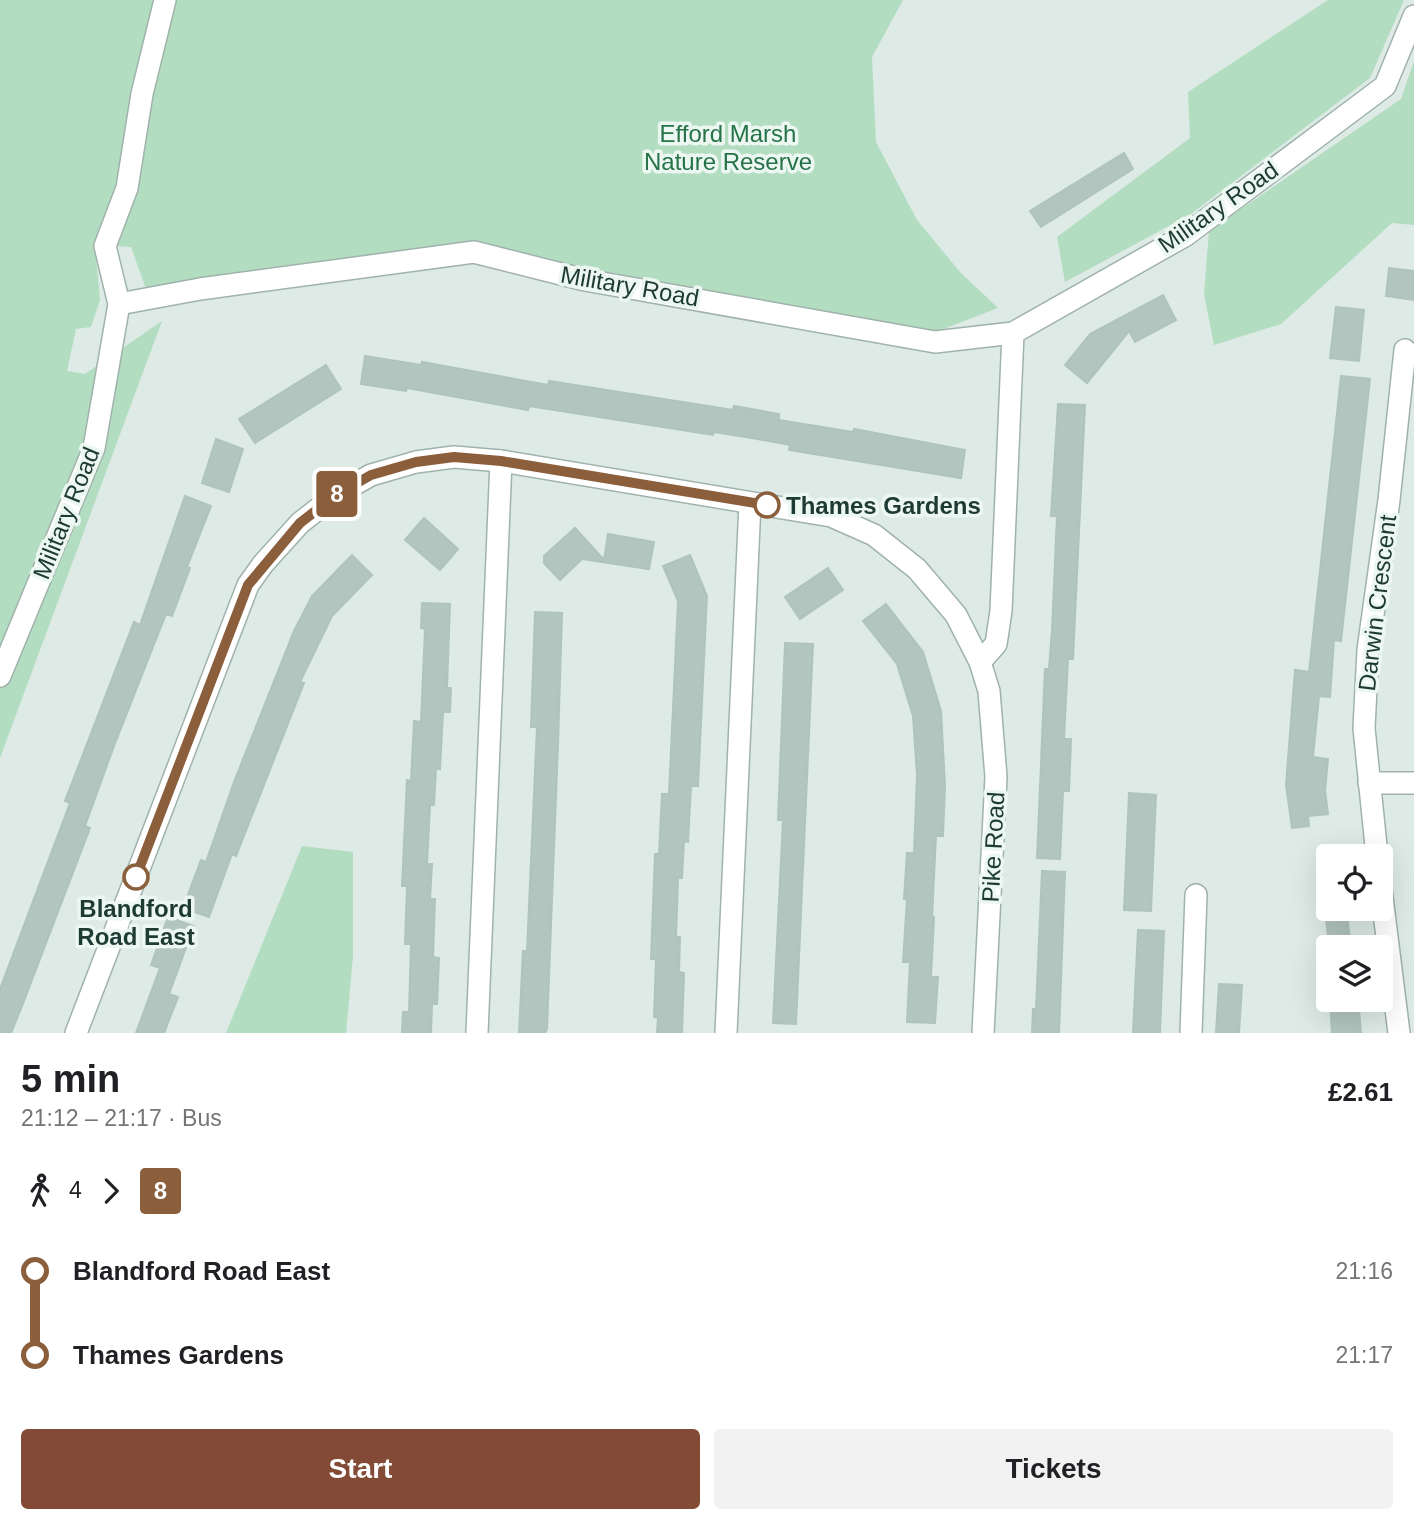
<!DOCTYPE html>
<html lang="en">
<head>
<meta charset="utf-8">
<style>
	:root { --surface:#fff; --page:#f2f2f2; --text:#202124; --muted:#757577; --accent:#834b35 }
	body { margin:0; font-family:Arial,sans-serif; background:var(--page); color:var(--text); height:100vh; display:flex; flex-direction:column; font-size:26px; white-space:nowrap }
	* { box-sizing:border-box; margin:0 }
	p { font-size:23px; color:var(--muted) }
	.icon { flex:none; width:38px; height:38px; fill:none; stroke:currentColor; stroke-width:2; stroke-linecap:round; stroke-linejoin:round }
	.map { position:relative; height:1033px; overflow:hidden }
	.side { display:flex; flex-direction:column; background:var(--surface); flex:1 }
	.side>* { flex:none }
	.badge { padding:0 14px; border-radius:5px; font-size:24px; line-height:46px }
	.controls { position:absolute; left:1316px; top:844px; display:grid; gap:14px }
	.controls a { display:grid; place-items:center; width:77px; height:77px; border-radius:7px; background:var(--surface); box-shadow:0 7px 28px #0002; font-size:35px }
	.map>.badge { position:absolute; translate:-50% -50%; box-shadow:0 0 0 4px #fff }
	.legs { display:flex; align-items:center; gap:10px; height:77px; padding:0 21px; font-size:23px }
	.legs p { margin-inline-start:auto }
	.headline { display:flex; align-items:center; justify-content:space-between; height:119px; padding:0 21px }
	h1 { font-size:38px; font-weight:600; line-height:52px }
	.action { display:flex; gap:14px; margin-top:auto; padding:14px 21px }
	.action a { flex:1; height:80px; border-radius:7px; background:var(--accent); color:#fff; font-size:28px; font-weight:600; line-height:80px; text-align:center }
	.action a+a { background:var(--page); color:var(--text) }
	ul { padding:0 21px; list-style:none }
	li { display:flex; align-items:center; gap:24px; height:84px; font-size:26px }
	li i { display:grid; place-items:center; width:10px; height:100%; margin:0 9px; background:currentColor }
	li i::after { content:''; width:18px; height:18px; margin:-9px; border:5px solid; border-radius:50%; background:var(--surface) }
	li p { margin-inline-start:auto }
	li:first-child i { background:linear-gradient(#0000 50%,currentColor 0) }
	li:last-child i { background:linear-gradient(currentColor 50%,#0000 0) }
	.map>svg:first-child { display:block }
	.green { fill:#b3ddc1 }
	.building { fill:#b2c5be; stroke:#afc4bc; stroke-width:2 }
	.lines { fill:none; stroke-linecap:round; stroke-linejoin:round }
	.minor-casing { stroke:#a0b2ac; stroke-width:24 }
	.minor { stroke:#fff; stroke-width:21 }
	.line-1-casing { stroke:#fff; stroke-width:16 }
	.line-1 { stroke:#8b5e3c; stroke-width:10 }
	.stop-1-dot { fill:#fff; stroke:#8b5e3c; stroke-width:3.5 }
	.labels { text-anchor:middle; dominant-baseline:central; stroke-width:7; stroke-linejoin:round; paint-order:stroke }
	.park-label { font-size:24px; fill:#267348; stroke:#edf7f2 }
	.street-label { font-size:24px; fill:#1e3a34; stroke:#edf7f2 }
	.stop-label { font-size:24px; font-weight:bold; fill:#1e3a34; stroke:#edf7f2; text-anchor:start }
</style>
</head>
<body>
<div class="map">
<svg width="1414" height="1033" viewBox="0 0 1414 1033">
	<rect width="100%" height="100%" fill="#ddeae5"/>
	<g class="green">
		<path d="M 0,0 L 903,0 L 872,57 L 876,142 L 917,220 L 960,272 L 998,308 L 933,333 L 594,273 L 476,245 L 146,289 L 131,247 L 95,245 L 100,300 L 91,327 L 76,329 L 67,371 L 85,374 L 162,321 L 0,758 Z"/>
		<path d="M 1328,0 L 1404,0 L 1370,78 L 1191,214 L 1065,282 L 1057,237 L 1190,138 L 1188,92 Z"/>
		<path d="M 1414,61 L 1414,225 L 1392,223 L 1281,324 L 1214,345 L 1204,294 L 1209,231 L 1401,99 Z"/>
		<path d="M 302,846 L 353,852 L 353,956 L 346,1033 L 226,1033 Z"/>
	</g>
	<g class="building">
		<path d="M 1124,153 L 1133,169 L 1041,227 L 1030,211 Z"/>
		<path d="M 1389,268 L 1414,271 L 1414,300 L 1386,296 Z"/>
		<path d="M 1163,295 L 1176,320 L 1135,342 L 1129,331 L 1087,383 L 1065,365 L 1090,334 Z"/>
		<path d="M 1336,307 L 1364,310 L 1359,361 L 1330,358 Z"/>
		<path d="M 365,356 L 421,365 L 422,362 L 548,385 L 549,381 L 733,410 L 734,406 L 779,414 L 779,420 L 853,432 L 854,429 L 965,450 L 961,478 L 789,450 L 790,445 L 752,438 L 714,432 L 713,435 L 529,406 L 528,410 L 407,388 L 406,391 L 361,384 Z"/>
		<path d="M 326,365 L 341,389 L 255,443 L 239,419 Z"/>
		<path d="M 1341,376 L 1370,379 L 1341,641 L 1334,640 L 1330,697 L 1319,696 L 1313,757 L 1328,759 L 1325,791 L 1328,814 L 1308,816 L 1309,826 L 1292,828 L 1286,785 L 1295,670 L 1309,672 Z"/>
		<path d="M 1058,404 L 1085,405 L 1073,659 L 1068,659 L 1064,739 L 1071,739 L 1069,791 L 1063,791 L 1060,859 L 1037,858 L 1045,669 L 1049,669 L 1052,630 L 1057,516 L 1051,516 Z"/>
		<path d="M 216,439 L 243,449 L 229,492 L 202,483 Z"/>
		<path d="M 185,496 L 211,506 L 187,567 L 190,568 L 172,616 L 166,614 L 114,746 L 85,826 L 90,828 L 22,1006 L 11,1033 L 0,1033 L 0,989 L 70,803 L 65,801 L 134,622 L 140,625 Z"/>
		<path d="M 424,518 L 458,549 L 440,570 L 405,540 Z"/>
		<path d="M 575,528 L 604,560 L 608,534 L 654,542 L 649,569 L 582,559 L 560,580 L 544,563 L 544,556 Z"/>
		<path d="M 352,555 L 372,575 L 332,616 L 300,682 L 304,683 L 236,856 L 232,854 L 209,917 L 183,908 L 201,860 L 206,862 L 234,782 L 294,631 L 312,596 Z"/>
		<path d="M 690,555 L 707,596 L 698,786 L 691,786 L 688,842 L 684,841 L 682,878 L 678,878 L 676,937 L 680,937 L 679,972 L 684,973 L 682,1033 L 657,1033 L 658,1018 L 654,1017 L 656,959 L 651,959 L 655,854 L 659,854 L 662,794 L 669,794 L 678,601 L 663,566 Z"/>
		<path d="M 828,568 L 843,590 L 800,619 L 785,597 Z"/>
		<path d="M 422,603 L 450,604 L 447,688 L 451,688 L 450,712 L 443,712 L 440,769 L 436,769 L 434,805 L 430,805 L 427,864 L 432,864 L 430,899 L 435,899 L 433,957 L 439,958 L 437,1004 L 432,1004 L 431,1033 L 402,1033 L 403,1012 L 409,1012 L 411,944 L 405,944 L 407,886 L 402,886 L 407,780 L 411,781 L 414,721 L 421,722 L 425,629 L 421,628 Z"/>
		<path d="M 886,604 L 923,652 L 941,711 L 945,786 L 943,836 L 936,836 L 932,917 L 934,917 L 931,977 L 938,977 L 935,1023 L 907,1022 L 910,962 L 903,962 L 907,899 L 904,899 L 907,853 L 914,853 L 917,775 L 913,716 L 897,664 L 863,621 Z"/>
		<path d="M 535,612 L 562,613 L 558,744 L 547,1029 L 545,1033 L 519,1033 L 523,951 L 527,951 L 537,727 L 531,727 Z"/>
		<path d="M 785,643 L 813,644 L 796,1024 L 773,1023 L 783,820 L 778,820 Z"/>
		<path d="M 1129,793 L 1156,795 L 1151,911 L 1124,910 Z"/>
		<path d="M 1042,871 L 1065,872 L 1059,1033 L 1032,1033 L 1033,1009 L 1036,1009 Z"/>
		<path d="M 1325,908 L 1346,908 L 1351,947 L 1329,947 Z"/>
		<path d="M 168,917 L 194,926 L 169,994 L 178,997 L 164,1033 L 136,1033 L 160,968 L 151,965 Z"/>
		<path d="M 1138,930 L 1164,931 L 1160,1033 L 1133,1033 Z"/>
		<path d="M 1219,984 L 1242,985 L 1239,1033 L 1216,1033 Z"/>
		<path d="M 1330,999 L 1358,999 L 1361,1033 L 1332,1033 Z"/>
	</g>
	<g class="lines">
		<defs>
			<g id="minor">
				<path d="M 119,304 L 200,289 L 474,252 L 585,280 L 935,342 L 1013,333 L 1186,235 L 1385,86 L 1414,16"/>
				<path d="M 980,662 L 996,644 L 1001,611 L 1013,333"/>
				<path d="M 0,676 L 94,448 L 119,304 L 105,246 L 127,188 L 142,94 L 165,0"/>
				<path d="M 1369,783 L 1414,783"/>
				<path d="M 1377,856 L 1364,728 L 1368,650 L 1389,500 L 1405,350"/>
				<path d="M 1381,889 L 1399,1033"/>
				<path d="M 76,1033 L 248,585 L 263,564 L 300,523 L 336,495 L 371,475 L 416,462 L 454,457 L 501,461 L 831,516 L 874,535 L 917,569 L 956,615 L 980,662 L 989,691 L 996,777 L 983,1033"/>
				<path d="M 477,1033 L 501,461"/>
				<path d="M 726,1033 L 750,503"/>
				<path d="M 1191,1033 L 1196,895"/>
			</g>
		</defs>
		<use href="#minor" class="minor-casing"/>
		<use href="#minor" class="minor"/>
	</g>
	<g class="lines">
		<defs>
			<path id="line-1" d="M 136,877 L 248,585 L 300,523 L 336,495 L 371,475 L 416,462 L 454,457 L 501,461 L 767,505"/>
		</defs>
		<use href="#line-1" class="line-1-casing"/>
		<use href="#line-1" class="line-1"/>
	</g>
	<g class="stop-1-dot">
		<circle cx="767" cy="505" r="12"/>
		<circle cx="136" cy="877" r="12"/>
	</g>
	<g class="labels">
		<g class="park-label">
			<text x="728" y="133">Efford Marsh<tspan x="728" dy="28">Nature Reserve</tspan></text>
		</g>
		<g class="street-label">
			<text transform="translate(1218 207) rotate(-35)">Military Road</text>
			<text transform="translate(630 286) rotate(10)">Military Road</text>
			<text transform="translate(66 513) rotate(-68)">Military Road</text>
			<text transform="translate(1377 603) rotate(-83)">Darwin Crescent</text>
			<text transform="translate(993 847) rotate(-87)">Pike Road</text>
		</g>
		<g class="stop-label">
			<text x="786" y="505">Thames Gardens</text>
			<text x="136" y="908" text-anchor="middle">Blandford<tspan x="136" dy="28">Road East</tspan></text>
		</g>
	</g>
</svg>
<div class="controls">
<a><svg class="icon" aria-label="locate" viewBox="0 0 24 24"><circle cx="12" cy="12" r="6"/><path d="M12 2v4M12 18v4M2 12h4M18 12h4"/></svg></a>
<a><svg class="icon" aria-label="layers" viewBox="0 0 24 24"><path d="M12 4l9 5-9 5-9-5zM3 14l9 5 9-5"/></svg></a>
</div>
<b class="badge" style="left:337px;top:494px;background:#8b5e3c;color:#fff">8</b>
</div>
<section class="side">
<div class="headline"><div><h1>5 min</h1><p>21:12 – 21:17 · Bus</p></div><b>£2.61</b></div>
<div class="legs"><svg class="icon" aria-label="walk" viewBox="0 0 24 24"><circle cx="13" cy="4" r="2"/><path d="M13 8l-2 6 4 7M11 14l-3 7M7 12l3-4h3l4 4"/></svg>4<svg class="icon" aria-label="forward" viewBox="0 0 24 24"><path d="M9 5l7 7-7 7"/></svg><b class="badge" style="background:#8b5e3c;color:#fff">8</b></div>
<ul>
<li><i style="color:#8b5e3c"></i><b>Blandford Road East</b><p>21:16</p></li>
<li><i style="color:#8b5e3c"></i><b>Thames Gardens</b><p>21:17</p></li>
</ul>
<div class="action"><a>Start</a><a>Tickets</a></div>
</section>
</body>
</html>
